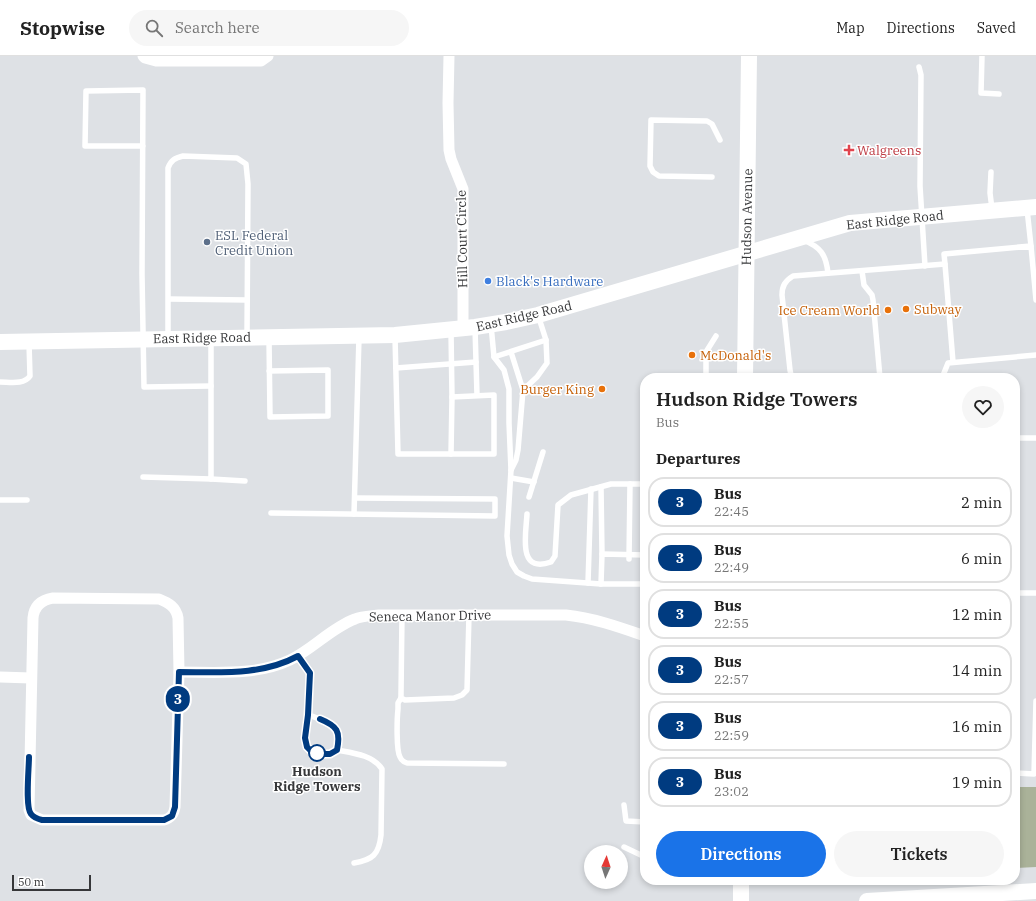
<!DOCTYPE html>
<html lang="en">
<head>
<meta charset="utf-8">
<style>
	:root { --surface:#fff; --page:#f6f6f6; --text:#222; --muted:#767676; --line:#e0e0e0; --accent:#1a73e8 }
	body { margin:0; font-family:"IBM Plex Serif",serif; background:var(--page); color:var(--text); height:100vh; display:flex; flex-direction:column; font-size:15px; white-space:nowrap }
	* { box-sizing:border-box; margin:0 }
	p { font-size:13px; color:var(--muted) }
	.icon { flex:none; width:22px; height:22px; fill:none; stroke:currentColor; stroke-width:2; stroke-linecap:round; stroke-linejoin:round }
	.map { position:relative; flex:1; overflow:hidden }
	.drawer { position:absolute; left:640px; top:317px; width:380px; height:512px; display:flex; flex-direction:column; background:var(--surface); border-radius:16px; box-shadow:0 2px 6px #0003 }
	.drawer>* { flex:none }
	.badge { padding:0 8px; border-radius:13px; font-size:14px; line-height:26px }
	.needle { width:26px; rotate:3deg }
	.fabs { position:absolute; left:584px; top:789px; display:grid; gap:8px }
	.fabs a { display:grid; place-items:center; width:44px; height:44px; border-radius:50%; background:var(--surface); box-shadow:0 2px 6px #0003; font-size:20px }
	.scale { position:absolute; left:12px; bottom:10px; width:79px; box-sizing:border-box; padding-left:4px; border:2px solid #363739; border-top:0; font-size:11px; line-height:14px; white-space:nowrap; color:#363739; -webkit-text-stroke:3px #fff; paint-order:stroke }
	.map>.badge { position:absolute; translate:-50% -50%; box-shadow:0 0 0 2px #fff }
	h2 { padding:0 16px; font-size:15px; line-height:36px }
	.round { display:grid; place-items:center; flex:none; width:42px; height:42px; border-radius:21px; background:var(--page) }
	.overview { display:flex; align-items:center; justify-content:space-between; height:68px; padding:0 16px }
	h1 { font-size:19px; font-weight:600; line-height:30px }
	.cta { display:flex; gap:8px; margin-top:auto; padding:8px 16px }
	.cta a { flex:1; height:46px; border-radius:24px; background:var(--accent); color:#fff; font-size:16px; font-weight:600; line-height:46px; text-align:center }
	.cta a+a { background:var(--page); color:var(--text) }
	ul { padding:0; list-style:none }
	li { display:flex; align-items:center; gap:12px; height:50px; margin:0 8px 6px; padding:0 8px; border:2px solid var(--line); border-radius:16px }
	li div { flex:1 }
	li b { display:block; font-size:15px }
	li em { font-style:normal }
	li .badge { min-width:44px; font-weight:700; text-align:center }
	header { display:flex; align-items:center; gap:24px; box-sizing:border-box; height:56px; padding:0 20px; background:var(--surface); border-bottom:1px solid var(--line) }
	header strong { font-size:19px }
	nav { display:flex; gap:22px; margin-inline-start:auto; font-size:14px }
	.search { width:280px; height:36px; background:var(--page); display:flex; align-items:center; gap:10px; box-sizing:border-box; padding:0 14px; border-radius:22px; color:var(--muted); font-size:15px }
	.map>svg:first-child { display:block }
	.green { fill:#aab299 }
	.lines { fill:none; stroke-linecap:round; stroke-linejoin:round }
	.service { stroke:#fff; stroke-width:5.5 }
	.minor { stroke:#fff; stroke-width:11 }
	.secondary { stroke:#fff; stroke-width:16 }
	.line-casing { stroke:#fff; stroke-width:9 }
	.line { stroke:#003b80; stroke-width:6 }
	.health-dot { fill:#e0444e; stroke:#fff; stroke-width:1.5 }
	.service-dot { fill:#5c6f8a; stroke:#fff; stroke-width:1.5 }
	.shop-dot { fill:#3f7fe0; stroke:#fff; stroke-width:1.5 }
	.food-dot { fill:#e8710a; stroke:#fff; stroke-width:1.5 }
	.stop-dot { fill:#fff; stroke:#003b80; stroke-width:2 }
	.labels { text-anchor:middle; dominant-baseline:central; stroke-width:3; stroke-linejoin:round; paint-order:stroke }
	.health-label { font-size:13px; fill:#be3a42; stroke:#fff; text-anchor:start }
	.street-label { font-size:13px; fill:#363739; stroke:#fff }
	.service-label { font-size:13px; fill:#4e5e75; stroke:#fff; text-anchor:start }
	.shop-label { font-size:13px; fill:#366cbe; stroke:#fff; text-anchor:start }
	.food-label { font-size:13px; fill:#c56008; stroke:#fff; text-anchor:start }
	.stop-label { font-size:13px; font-weight:bold; fill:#363739; stroke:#fff }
</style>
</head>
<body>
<header>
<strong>Stopwise</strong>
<div class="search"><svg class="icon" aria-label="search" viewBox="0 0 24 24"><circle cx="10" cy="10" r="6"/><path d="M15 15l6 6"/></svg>Search here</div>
<nav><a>Map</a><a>Directions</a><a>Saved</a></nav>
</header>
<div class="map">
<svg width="1036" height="845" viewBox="0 0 1036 845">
	<rect width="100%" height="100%" fill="#dee1e5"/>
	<path class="green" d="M 1015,731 L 1036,731 L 1036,811 L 1015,812 Z"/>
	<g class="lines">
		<g class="service">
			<path d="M 982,0 L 981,37 L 999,38"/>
			<path d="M 919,11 L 921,19 L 920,130 L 925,210"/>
			<path d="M 143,90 L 85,90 L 86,35 L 143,34 L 142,218 L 144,331 L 211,330"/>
			<path d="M 991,116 L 990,137 L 992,153"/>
			<path d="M 712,121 L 659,120 L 653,116 L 650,110 L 651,64 L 707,65 L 712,68 L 720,84"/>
			<path d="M 1027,153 L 1031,190"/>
			<path d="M 803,184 C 821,191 826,199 828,217"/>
			<path d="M 945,208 L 953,306"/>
			<path d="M 862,215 L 864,229 L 872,239 L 873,244 L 880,322"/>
			<path d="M 169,243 L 247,244"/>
			<path d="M 491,269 L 494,301 L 504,314 L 509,333 L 509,367 L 511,414 L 507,480 L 509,499 L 512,508 L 517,516 L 524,520 L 532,523 L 601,528 L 645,528"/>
			<path d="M 475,272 L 477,339"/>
			<path d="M 395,281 L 398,398 L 494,398 L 494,339 L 452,341 L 451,275"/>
			<path d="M 168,282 L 168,112 C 171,104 175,102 183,100 L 237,102 L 246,108 L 248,128 L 247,281"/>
			<path d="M 269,283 L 270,361 L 328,360 L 328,314 L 269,315"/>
			<path d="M 511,296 L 523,334 L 518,394 L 516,404 L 511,414"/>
			<path d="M 494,301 L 546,284 L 538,259"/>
			<path d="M 396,312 L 476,306"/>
			<path d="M 706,322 L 706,296 L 716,280"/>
			<path d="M 794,322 L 791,319 L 790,314 L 782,239 C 782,230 785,225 793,220 L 945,208 L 944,198 L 1031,190 L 1036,244"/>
			<path d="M 942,322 L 948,307 L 1036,299"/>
			<path d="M 0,326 C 10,326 24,329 30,320 L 29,287"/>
			<path d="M 523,334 L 537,321 L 547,307 L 546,284"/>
			<path d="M 1015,382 L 1036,382"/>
			<path d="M 451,398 L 452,341"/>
			<path d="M 143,421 L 211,423 L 211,284"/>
			<path d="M 511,422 L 534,426"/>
			<path d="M 211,423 L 245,425"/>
			<path d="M 601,431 L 602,498"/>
			<path d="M 529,441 L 543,396"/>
			<path d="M 0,444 L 27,444"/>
			<path d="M 271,457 L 495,460 L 495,443 L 355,442"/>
			<path d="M 354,458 L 359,281"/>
			<path d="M 527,458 C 526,478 517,518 551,506 L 555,500 L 558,449 L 571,439 L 611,428 L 645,428"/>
			<path d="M 629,503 L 630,428"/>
			<path d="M 588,527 L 591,433"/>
			<path d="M 601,528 L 602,498 L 645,499"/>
			<path d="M 1015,537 L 1036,537"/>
			<path d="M 402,559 L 401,638 L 401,642 L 405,644 L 454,642 L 462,639 L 467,634 L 469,559"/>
			<path d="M 297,600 L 310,617 L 309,659 L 305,682 L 307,691 L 313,697 L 330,698 L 337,694 C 343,667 329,667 309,659"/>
			<path d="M 401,642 L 398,647 L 398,653 C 397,662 396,694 400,701 C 401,704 404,706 407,707 L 504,708"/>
			<path d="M 337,694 C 353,697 373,699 382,713 L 381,779 C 379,798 373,804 354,807"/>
			<path d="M 1015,717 L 1034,718 L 1036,645"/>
			<path d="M 624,749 L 626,765 L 645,766"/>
			<path d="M 624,791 L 645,801"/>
		</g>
		<g class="minor">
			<path d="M 143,0 L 145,2 L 156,5 L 261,5 L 268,0"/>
			<path d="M 449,0 L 448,47 L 449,94 L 451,103 L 463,133 L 463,273"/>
			<path d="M 53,542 L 159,543 C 169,547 176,551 178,562 L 179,616 L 175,751 C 174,758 171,762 164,764 L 42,764 L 31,759 L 29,754 L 33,562 C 34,550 41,544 53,542 Z"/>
			<path d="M 179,616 C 216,616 256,620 290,604 C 313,593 331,572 355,563 C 362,560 371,560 379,559 L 566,559 C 594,562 619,571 645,580"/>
			<path d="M 0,621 L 31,622"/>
		</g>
		<g class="secondary">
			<path d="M 0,286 L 395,279 L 475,271 L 506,266 L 538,259 L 850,167 L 1036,151"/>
			<path d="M 745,322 L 749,0"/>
			<path d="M 741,845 L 741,824"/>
			<path d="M 867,845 L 1036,835"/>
		</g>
	</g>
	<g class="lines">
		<defs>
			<path id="line" d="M 29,701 C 29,712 25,751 31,758 C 34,762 38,763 42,764 L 164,764 L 172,760 L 175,751 L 179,616 C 219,616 261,620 298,600 L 310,617 L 308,659 L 305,682 L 307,691 L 313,697 L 321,698 L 330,698 L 337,694 C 341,675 337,670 320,663"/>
		</defs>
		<use href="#line" class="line-casing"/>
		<use href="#line" class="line"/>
	</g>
	<path class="health-dot" d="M847 88h4v4h4v4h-4v4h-4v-4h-4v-4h4z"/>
	<circle class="service-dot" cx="207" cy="186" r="4"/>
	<circle class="shop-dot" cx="488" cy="225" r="4"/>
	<g class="food-dot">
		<circle cx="906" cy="253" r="4"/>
		<circle cx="888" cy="254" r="4"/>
		<circle cx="692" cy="299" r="4"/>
		<circle cx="602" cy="333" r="4"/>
	</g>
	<circle class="stop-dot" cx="317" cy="697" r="8"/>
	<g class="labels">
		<g class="health-label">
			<text x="857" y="94">Walgreens</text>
		</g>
		<g class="street-label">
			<text transform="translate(747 161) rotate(-89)">Hudson Avenue</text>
			<text transform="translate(895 164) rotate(-6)">East Ridge Road</text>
			<text transform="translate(462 183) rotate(-91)">Hill Court Circle</text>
			<text transform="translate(524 260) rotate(-13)">East Ridge Road</text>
			<text transform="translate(202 282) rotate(-1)">East Ridge Road</text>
			<text transform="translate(430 560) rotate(-1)">Seneca Manor Drive</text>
		</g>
		<g class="service-label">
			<text x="215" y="179">ESL Federal<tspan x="215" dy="15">Credit Union</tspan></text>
		</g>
		<g class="shop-label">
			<text x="496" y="225">Black's Hardware</text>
		</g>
		<g class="food-label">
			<text x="914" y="253">Subway</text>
			<text x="880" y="254" text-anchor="end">Ice Cream World</text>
			<text x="700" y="299">McDonald's</text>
			<text x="594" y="333" text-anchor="end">Burger King</text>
		</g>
		<g class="stop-label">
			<text x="317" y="715">Hudson<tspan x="317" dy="15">Ridge Towers</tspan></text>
		</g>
	</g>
</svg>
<div class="fabs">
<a><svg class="needle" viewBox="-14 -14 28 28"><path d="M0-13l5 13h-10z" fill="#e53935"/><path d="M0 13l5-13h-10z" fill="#767676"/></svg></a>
</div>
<div class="scale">50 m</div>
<b class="badge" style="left:178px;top:643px;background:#003b80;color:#fff">3</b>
<section class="drawer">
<div class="overview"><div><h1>Hudson Ridge Towers</h1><p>Bus</p></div><a class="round"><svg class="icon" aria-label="heart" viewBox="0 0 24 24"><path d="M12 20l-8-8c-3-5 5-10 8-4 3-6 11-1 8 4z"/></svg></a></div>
<h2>Departures</h2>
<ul>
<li><span class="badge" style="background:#003b80;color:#fff">3</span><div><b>Bus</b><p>22:45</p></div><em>2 min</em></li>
<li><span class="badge" style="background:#003b80;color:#fff">3</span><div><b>Bus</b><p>22:49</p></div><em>6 min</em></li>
<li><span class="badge" style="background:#003b80;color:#fff">3</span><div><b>Bus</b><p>22:55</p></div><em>12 min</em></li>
<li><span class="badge" style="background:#003b80;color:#fff">3</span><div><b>Bus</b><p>22:57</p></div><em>14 min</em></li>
<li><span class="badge" style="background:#003b80;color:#fff">3</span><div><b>Bus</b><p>22:59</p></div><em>16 min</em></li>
<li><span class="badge" style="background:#003b80;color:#fff">3</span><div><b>Bus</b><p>23:02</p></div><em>19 min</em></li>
</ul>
<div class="cta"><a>Directions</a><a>Tickets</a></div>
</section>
</div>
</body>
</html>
